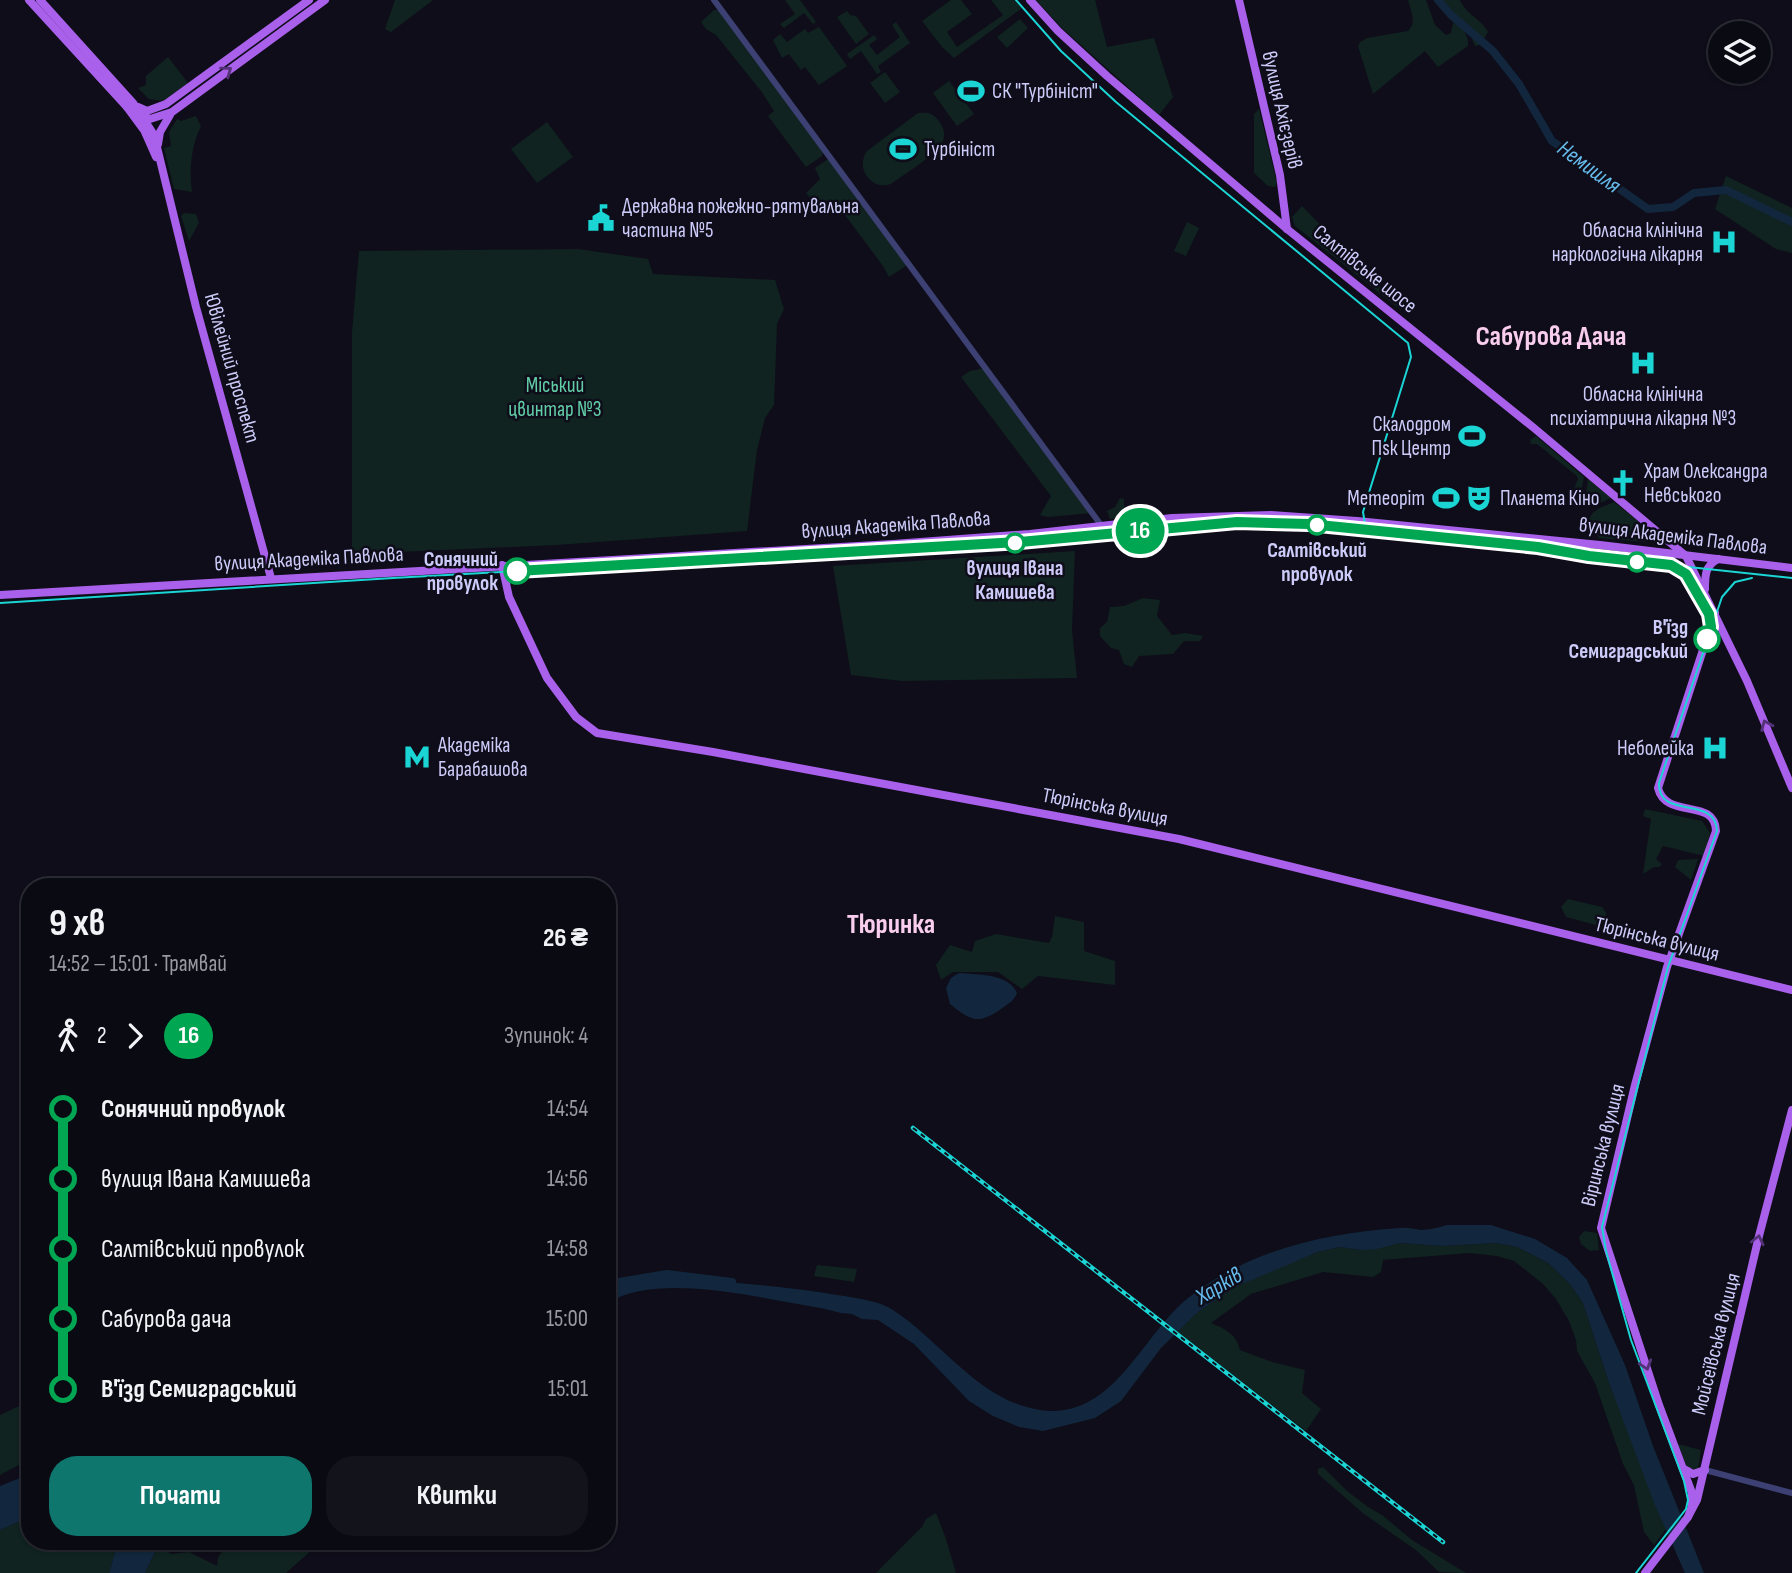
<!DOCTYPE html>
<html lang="uk">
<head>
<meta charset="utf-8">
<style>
	:root { --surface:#0a0a13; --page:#13131c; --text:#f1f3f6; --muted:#999aa0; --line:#2a2b33; --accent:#0f766e }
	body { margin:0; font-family:"Sofia Sans Condensed",sans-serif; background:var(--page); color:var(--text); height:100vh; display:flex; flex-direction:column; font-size:26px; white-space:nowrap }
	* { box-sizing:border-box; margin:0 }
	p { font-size:23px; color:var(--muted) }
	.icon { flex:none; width:38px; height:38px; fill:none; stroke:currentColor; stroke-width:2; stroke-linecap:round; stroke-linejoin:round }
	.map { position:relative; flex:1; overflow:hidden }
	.sheet { position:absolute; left:21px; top:878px; width:595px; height:672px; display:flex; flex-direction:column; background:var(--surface); border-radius:28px; box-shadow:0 2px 5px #0004,0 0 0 2px var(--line) }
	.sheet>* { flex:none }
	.badge { padding:0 14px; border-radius:23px; font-size:24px; line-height:46px }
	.buttons { position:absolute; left:1708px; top:21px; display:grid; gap:14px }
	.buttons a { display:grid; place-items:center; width:63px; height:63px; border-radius:50%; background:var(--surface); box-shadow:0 2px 5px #0004,0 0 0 2px var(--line); font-size:35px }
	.map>.badge { position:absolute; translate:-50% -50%; box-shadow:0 0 0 4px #fff }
	.legs { display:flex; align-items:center; gap:10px; height:77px; padding:0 28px; font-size:23px }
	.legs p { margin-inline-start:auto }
	.overview { display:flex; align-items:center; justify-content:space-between; height:119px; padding:0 28px }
	h1 { font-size:38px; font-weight:700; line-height:52px }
	.action { display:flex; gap:14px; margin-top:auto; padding:14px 28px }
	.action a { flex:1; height:80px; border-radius:28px; background:var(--accent); color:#fff; font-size:28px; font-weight:700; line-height:80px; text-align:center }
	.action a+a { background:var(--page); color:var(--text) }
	ul { padding:0 28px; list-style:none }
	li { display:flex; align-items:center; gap:24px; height:70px; font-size:26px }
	li i { display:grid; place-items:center; width:10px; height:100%; margin:0 9px; background:currentColor }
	li i::after { content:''; width:18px; height:18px; margin:-9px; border:5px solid; border-radius:50%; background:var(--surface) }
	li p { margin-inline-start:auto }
	li:first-child i { background:linear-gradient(#0000 50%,currentColor 0) }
	li:last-child i { background:linear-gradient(currentColor 50%,#0000 0) }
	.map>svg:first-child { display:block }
	.green { fill:#102320 }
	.water { fill:#12273d }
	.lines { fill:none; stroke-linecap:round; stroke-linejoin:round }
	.river { stroke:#12273d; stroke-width:8 }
	.minor { stroke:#3d4073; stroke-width:6 }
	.major { stroke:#a960eb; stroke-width:8 }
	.tram { stroke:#1bd5d5; stroke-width:2 }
	.rail-casing { stroke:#1bd5d5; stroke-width:4.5 }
	.rail { stroke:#0e0d19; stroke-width:2; stroke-dasharray:5; stroke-linecap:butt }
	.oneway { stroke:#543277 }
	.line-1-casing { stroke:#fff; stroke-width:16 }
	.line-1 { stroke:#00a651; stroke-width:10 }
	.stop-1-dot { fill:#fff; stroke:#00a651; stroke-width:3.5 }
	.labels { text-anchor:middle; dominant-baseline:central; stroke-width:5; stroke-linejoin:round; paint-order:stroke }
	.poi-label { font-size:21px; fill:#cccbf9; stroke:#0e0d19; text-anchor:start }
	.street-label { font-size:21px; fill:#cccbf9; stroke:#0e0d19 }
	.park-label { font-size:21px; fill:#62cea8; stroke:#0e0d19 }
	.stop-label { font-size:21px; font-weight:bold; fill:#cccbf9; stroke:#0e0d19 }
	.water-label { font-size:23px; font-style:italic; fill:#66bbec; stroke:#0e0d19 }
	.district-label { font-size:28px; font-weight:bold; fill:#f9cded; stroke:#0e0d19 }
</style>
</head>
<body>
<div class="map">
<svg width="1792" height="1573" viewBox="0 0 1792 1573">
	<rect width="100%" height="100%" fill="#0e0d19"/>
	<g class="green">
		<path d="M 395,0 L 433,0 L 391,32 L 385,29 Z"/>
		<path d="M 785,0 L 800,0 L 816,22 L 813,24 L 804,13 L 784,28 L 780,24 L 795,14 Z"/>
		<path d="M 951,0 L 961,0 L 972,14 L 947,32 L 957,47 L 1003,15 L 991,0 L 1014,0 L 1022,8 L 954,58 L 942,47 L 922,21 Z"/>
		<path d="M 1036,0 L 1095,0 L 1107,47 L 1154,38 L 1173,97 L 1159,115 L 1062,28 Z"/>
		<path d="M 1408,0 L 1426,0 L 1435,25 L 1446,35 L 1451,33 L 1453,23 L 1458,24 C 1464,30 1469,37 1468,46 L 1438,67 L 1425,51 L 1373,94 L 1358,46 L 1360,42 L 1367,38 L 1408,31 C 1417,23 1411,11 1408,0 Z"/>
		<path d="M 1440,0 L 1460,0 C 1466,15 1481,18 1488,32 L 1480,45 L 1475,46 L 1466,25 Z"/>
		<path d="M 721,9 L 823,151 L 822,156 L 806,167 L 768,116 L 774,111 L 761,91 L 716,35 L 706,29 L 701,22 L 714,10 Z"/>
		<path d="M 847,11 L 850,15 L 856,16 L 869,34 L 856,44 L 837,17 Z"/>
		<path d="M 1020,19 L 1028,28 L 1007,48 L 997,37 Z"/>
		<path d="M 896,22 L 910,43 L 878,66 L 881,72 L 877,74 L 861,51 L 850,59 L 847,54 L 874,35 L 877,39 L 869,45 L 877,55 L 900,37 L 892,25 Z"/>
		<path d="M 819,27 L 847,66 L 819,85 L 805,67 L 801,70 L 789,54 L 782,58 L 773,40 L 780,34 L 787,42 L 805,29 L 808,33 Z"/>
		<path d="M 168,57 L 188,83 L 163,101 L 149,99 L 138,88 L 146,85 L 146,76 Z"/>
		<path d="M 885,72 L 900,92 L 885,103 L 870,83 Z"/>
		<path d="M 949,81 L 974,114 L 957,126 L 933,93 Z"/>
		<path d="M 1259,109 L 1277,183 L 1275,187 L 1268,186 L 1254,173 L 1254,114 Z"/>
		<path d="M 918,113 C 927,112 933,113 938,120 C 943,127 946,133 943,141 C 938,154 903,175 891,184 C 871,191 855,168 867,151 Z"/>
		<path d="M 196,116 L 201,126 C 191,146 189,170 192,192 L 174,189 L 164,148 L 171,146 L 169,132 L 177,119 L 181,121 Z"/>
		<path d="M 547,122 L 573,157 L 537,183 L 511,149 Z"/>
		<path d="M 831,157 L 909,264 L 889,277 L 883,266 L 839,207 L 826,216 L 806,193 L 820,179 L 815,168 Z"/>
		<path d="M 1726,176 L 1792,208 L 1792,253 L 1776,249 L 1715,209 Z"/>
		<path d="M 1302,206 L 1401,308 L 1401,310 L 1295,226 L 1292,217 Z"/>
		<path d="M 184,213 L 196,214 L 199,223 L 189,241 L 181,216 Z"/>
		<path d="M 1187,222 L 1199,228 L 1186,256 L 1174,251 Z"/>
		<path d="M 578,249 L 648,259 L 653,274 L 775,280 L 784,309 L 777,324 L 774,405 L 765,418 L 757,450 L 747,531 L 557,545 L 352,554 L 352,332 L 359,251 Z"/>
		<path d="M 985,368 L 1092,513 L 1048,517 L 1040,515 L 1051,496 L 961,377 L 970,371 Z"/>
		<path d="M 1536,436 L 1584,477 L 1580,497 L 1572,494 L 1578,479 L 1577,476 L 1537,444 L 1531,444 L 1530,440 Z"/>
		<path d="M 1588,479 L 1611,498 L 1596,505 L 1586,497 Z"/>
		<path d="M 1120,498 L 1124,499 L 1124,507 L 1134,511 L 1136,517 L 1110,519 L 1107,511 L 1115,507 Z"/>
		<path d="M 1614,502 L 1652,532 L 1658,538 L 1658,543 L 1599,538 L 1589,526 C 1588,510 1601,508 1614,502 Z"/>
		<path d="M 1075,551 L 1072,630 L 1077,678 L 902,681 L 851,675 L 833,566 Z"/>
		<path d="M 1143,598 L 1160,600 L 1157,616 L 1172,635 L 1185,633 L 1203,636 L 1200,641 L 1184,641 L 1173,654 L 1139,656 L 1132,667 L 1124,664 L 1119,650 L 1111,648 L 1100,636 L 1100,628 L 1107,622 L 1110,607 L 1124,606 Z"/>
		<path d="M 1645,809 L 1702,821 L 1710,833 L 1704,856 L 1663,846 L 1656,859 L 1662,864 L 1659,867 L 1654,867 L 1643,874 L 1651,819 L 1643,816 Z"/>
		<path d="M 1698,859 L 1691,880 L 1675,867 L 1678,860 Z"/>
		<path d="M 1568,899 L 1602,907 L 1606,913 L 1605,921 L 1596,925 L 1566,917 L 1561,907 Z"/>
		<path d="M 1055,916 L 1084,922 L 1084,951 L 1115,961 L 1115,985 L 1038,976 L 1022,989 L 998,972 L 953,972 L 941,980 L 936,965 L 950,945 L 972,952 L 975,941 L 996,934 L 1049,943 L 1052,937 Z"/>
		<path d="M 1584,1231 L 1597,1233 L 1599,1250 L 1590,1251 L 1581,1244 L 1579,1237 Z"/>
		<path d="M 1400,1243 L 1442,1246 L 1496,1243 L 1517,1247 L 1548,1263 L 1569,1283 L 1583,1303 L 1609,1383 L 1666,1529 L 1654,1545 L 1644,1532 L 1634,1485 L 1623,1464 L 1595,1383 L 1577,1351 L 1576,1340 L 1569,1321 L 1556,1299 L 1542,1283 L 1514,1261 L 1497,1256 L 1469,1253 L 1383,1260 L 1381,1272 L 1373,1277 L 1323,1272 L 1251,1294 L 1211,1323 C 1225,1329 1236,1333 1240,1350 L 1272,1362 L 1305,1370 L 1302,1393 L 1321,1409 L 1306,1431 L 1177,1332 L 1198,1312 L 1233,1288 L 1271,1271 L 1318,1252 L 1340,1247 L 1361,1250 Z"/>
		<path d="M 817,1265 L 857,1269 L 854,1282 L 814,1276 Z"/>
		<path d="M 30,1401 L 30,1459 L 0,1475 L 0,1415 Z"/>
		<path d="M 1678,1444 L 1701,1450 L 1698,1469 L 1687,1468 Z"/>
		<path d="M 1323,1467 L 1346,1490 L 1368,1507 L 1382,1515 L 1412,1540 L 1466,1573 L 1439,1572 L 1416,1550 L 1364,1514 L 1318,1474 L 1318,1469 Z"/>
		<path d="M 936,1513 L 945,1536 L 956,1573 L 876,1573 L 922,1527 L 926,1519 Z"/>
		<path d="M 30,1517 L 30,1542 L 118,1542 L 109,1573 L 0,1573 L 0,1530 Z"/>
		<path d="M 220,1542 L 312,1542 L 315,1544 L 313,1549 L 286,1573 L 145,1573 L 158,1547 L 172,1554 L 189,1552 L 217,1566 L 218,1558 L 224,1548 Z"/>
	</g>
	<g class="water">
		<path d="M 959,973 C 977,975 1009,973 1017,993 C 1014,1001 1008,1004 1001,1009 C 978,1025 971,1021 950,1004 L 946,988 L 951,978 Z"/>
		<path d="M 1447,1225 L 1491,1225 L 1535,1239 L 1567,1258 L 1587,1280 L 1625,1365 L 1653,1446 L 1704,1573 L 1685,1573 L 1655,1505 L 1609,1383 L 1583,1303 L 1569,1283 L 1548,1263 L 1517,1247 L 1496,1243 L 1442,1246 L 1400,1243 L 1377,1249 L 1361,1250 L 1340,1247 L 1318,1252 L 1233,1288 L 1198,1312 L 1161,1348 L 1121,1401 L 1095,1418 L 1043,1431 L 1019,1427 L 993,1416 L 969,1401 L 914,1344 L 878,1320 L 862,1319 L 852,1314 L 841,1313 L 821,1308 C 761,1299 661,1271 607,1303 L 607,1287 C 624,1282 641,1277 659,1276 C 674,1274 691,1278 706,1280 C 750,1284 794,1288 837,1295 C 856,1298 877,1300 893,1310 C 942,1342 979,1401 1040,1410 C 1113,1421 1141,1336 1188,1298 C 1248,1250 1325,1233 1400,1228 C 1407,1227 1414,1229 1421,1230 C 1430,1230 1439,1227 1447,1225 Z"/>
		<path d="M 30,1474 L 30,1517 L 0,1530 L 0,1486 Z"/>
		<path d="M 118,1542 L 160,1542 L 145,1573 L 109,1573 Z"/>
	</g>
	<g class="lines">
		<g class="river">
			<path d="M 1438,0 L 1451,15 L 1493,51 L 1519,84 L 1552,141 L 1648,209 L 1673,207 L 1694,193 L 1726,190 L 1792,222"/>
			<path d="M 607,1284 L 667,1274 L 732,1282"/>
		</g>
		<g class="minor">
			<path d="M 714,0 L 1101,525"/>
			<path d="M 1705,1470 L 1792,1493"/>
		</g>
		<g class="major">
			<path d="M 29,0 L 127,107 L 144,130 L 156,157"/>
			<path d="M 40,0 L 133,103 L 154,135 L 196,307 L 271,578"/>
			<path d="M 1030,0 L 1058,31 L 1107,76 L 1287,229 L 1534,428 L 1686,556 L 1747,681 L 1792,788"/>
			<path d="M 1239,0 L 1280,175 L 1287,229"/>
			<path d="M 127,107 L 150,119 L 172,112 L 325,0"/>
			<path d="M 138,107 L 147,111 L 166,104 L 309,0"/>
			<path d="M 158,144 L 160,132 L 170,115"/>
			<path d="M 502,565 L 509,597 L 547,678 L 576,717 L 597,733 L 713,752 L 1179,839 L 1792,990"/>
			<path d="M 1705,589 C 1705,575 1705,566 1718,559"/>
			<path d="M 0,595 L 893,544 L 1030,534 L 1172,518 L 1271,515 L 1357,521 L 1600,545 L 1792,568"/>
			<path d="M 1684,1469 L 1693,1474 L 1705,1470"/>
			<path d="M 1688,1517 L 1692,1506 L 1692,1493 L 1659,1405 L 1601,1228 L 1635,1085 L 1667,967 L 1716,831 C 1715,797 1666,820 1658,788 L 1715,613"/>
			<path d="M 1645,1573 L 1688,1517 L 1697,1500 L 1759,1236 L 1792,1110"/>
		</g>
		<g class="tram">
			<path d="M 1016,0 L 1061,51 L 1116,102 L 1408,343 L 1411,357 L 1363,512 L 1365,524 L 1376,533"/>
			<path d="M 1675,566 C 1692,575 1710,608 1711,627"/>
			<path d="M 0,603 L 393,578 L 1020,543 L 1237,522 L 1309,524 L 1438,536 L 1538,546 L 1623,560 L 1792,578"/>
			<path d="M 1636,1573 L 1686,1509 L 1688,1500 L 1684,1481 L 1631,1340 L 1606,1251 L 1602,1227 L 1668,967 L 1717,831 C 1716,794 1658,821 1659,783 L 1722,597 L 1735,582 L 1752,578"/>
		</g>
		<defs>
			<path id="rail" d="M 913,1128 L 1443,1542"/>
		</defs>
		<use href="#rail" class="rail-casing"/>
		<use href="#rail" class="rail"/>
	</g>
	<defs><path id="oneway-chevron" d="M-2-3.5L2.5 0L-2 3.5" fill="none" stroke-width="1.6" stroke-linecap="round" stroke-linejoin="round" transform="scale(1.75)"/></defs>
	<g class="oneway">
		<use href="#oneway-chevron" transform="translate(227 71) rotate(-36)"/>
		<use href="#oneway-chevron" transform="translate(1766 725) rotate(-113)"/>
		<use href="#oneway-chevron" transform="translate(1758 1240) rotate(-77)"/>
		<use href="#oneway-chevron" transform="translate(1646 1365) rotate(72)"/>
	</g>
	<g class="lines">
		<defs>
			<path id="line-1" d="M 517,571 L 1020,542 L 1237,522 L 1309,524 L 1538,547 L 1589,556 L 1671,565 L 1686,574 L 1709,614 L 1711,627 L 1707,639"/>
		</defs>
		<use href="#line-1" class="line-1-casing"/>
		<use href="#line-1" class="line-1"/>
	</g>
	<defs>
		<symbol id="stadium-bare" viewBox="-9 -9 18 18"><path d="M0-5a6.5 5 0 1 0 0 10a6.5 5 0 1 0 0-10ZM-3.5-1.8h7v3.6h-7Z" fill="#1bd5d5" stroke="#0e0d19" stroke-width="2.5" paint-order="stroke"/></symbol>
		<symbol id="civic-bare" viewBox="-9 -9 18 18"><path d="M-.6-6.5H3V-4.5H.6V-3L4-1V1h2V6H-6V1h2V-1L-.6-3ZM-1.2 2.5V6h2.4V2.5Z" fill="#1bd5d5" stroke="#0e0d19" stroke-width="2.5" paint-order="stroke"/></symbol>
		<symbol id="hospital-bare" viewBox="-9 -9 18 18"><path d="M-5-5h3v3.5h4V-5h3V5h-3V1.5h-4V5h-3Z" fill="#1bd5d5" stroke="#0e0d19" stroke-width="2.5" paint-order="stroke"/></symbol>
		<symbol id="church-bare" viewBox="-9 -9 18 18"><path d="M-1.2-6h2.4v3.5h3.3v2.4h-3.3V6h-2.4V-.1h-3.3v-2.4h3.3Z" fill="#1bd5d5" stroke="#0e0d19" stroke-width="2.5" paint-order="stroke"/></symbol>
		<symbol id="theatre-bare" viewBox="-9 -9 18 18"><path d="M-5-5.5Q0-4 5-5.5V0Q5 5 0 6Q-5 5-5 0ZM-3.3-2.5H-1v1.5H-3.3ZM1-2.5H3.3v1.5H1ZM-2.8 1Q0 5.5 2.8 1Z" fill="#1bd5d5" stroke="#0e0d19" stroke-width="2.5" paint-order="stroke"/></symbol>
		<symbol id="metro-bare" viewBox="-9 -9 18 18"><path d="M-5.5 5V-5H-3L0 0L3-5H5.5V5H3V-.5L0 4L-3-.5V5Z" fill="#1bd5d5" stroke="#0e0d19" stroke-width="2.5" paint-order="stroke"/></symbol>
	</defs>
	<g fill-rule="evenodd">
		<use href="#stadium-bare" x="952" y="72" width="38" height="38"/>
		<use href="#stadium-bare" x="884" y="130" width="38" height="38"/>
		<use href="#civic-bare" x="582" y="199" width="38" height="38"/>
		<use href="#hospital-bare" x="1705" y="223" width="38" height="38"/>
		<use href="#hospital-bare" x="1624" y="344" width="38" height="38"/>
		<use href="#stadium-bare" x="1453" y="417" width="38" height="38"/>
		<use href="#church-bare" x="1604" y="464" width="38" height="38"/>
		<use href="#stadium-bare" x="1427" y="479" width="38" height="38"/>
		<use href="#theatre-bare" x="1460" y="479" width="38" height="38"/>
		<use href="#hospital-bare" x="1696" y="729" width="38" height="38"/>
		<use href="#metro-bare" x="398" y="738" width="38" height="38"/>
	</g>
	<g class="stop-1-dot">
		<circle cx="1317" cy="525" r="9"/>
		<circle cx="1015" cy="543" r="9"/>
		<circle cx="1637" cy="562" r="9"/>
		<circle cx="517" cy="571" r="12"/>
		<circle cx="1707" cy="639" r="12"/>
	</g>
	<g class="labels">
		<g class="poi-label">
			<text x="992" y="91">СК "Турбініст"</text>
			<text x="924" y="149">Турбініст</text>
			<text x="622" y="206">Державна пожежно-рятувальна<tspan x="622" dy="24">частина №5</tspan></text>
			<text x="1703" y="230" text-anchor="end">Обласна клінічна<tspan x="1703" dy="24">наркологічна лікарня</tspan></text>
			<text x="1643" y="394" text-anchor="middle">Обласна клінічна<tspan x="1643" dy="24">психіатрична лікарня №3</tspan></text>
			<text x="1451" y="424" text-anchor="end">Скалодром<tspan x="1451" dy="24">Пsк Центр</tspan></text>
			<text x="1644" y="471">Храм Олександра<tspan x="1644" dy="24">Невського</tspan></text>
			<text x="1425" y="498" text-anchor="end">Метеоріт</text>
			<text x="1500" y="498">Планета Кіно</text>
			<text x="438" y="745">Академіка<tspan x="438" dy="24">Барабашова</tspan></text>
			<text x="1694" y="748" text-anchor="end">Неболейка</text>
		</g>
		<g class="street-label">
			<text transform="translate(1282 110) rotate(77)">вулиця Ахієзерів</text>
			<text transform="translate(1365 269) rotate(39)">Салтівське шосе</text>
			<text transform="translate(232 368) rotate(74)">Ювілейний проспект</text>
			<text transform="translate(896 525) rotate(-4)">вулиця Академіка Павлова</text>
			<text transform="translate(1673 536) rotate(7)">вулиця Академіка Павлова</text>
			<text transform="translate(309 559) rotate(-3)">вулиця Академіка Павлова</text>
			<text transform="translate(1105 807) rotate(11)">Тюрінська вулиця</text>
			<text transform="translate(1657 939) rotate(14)">Тюрінська вулиця</text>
			<text transform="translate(1603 1145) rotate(-76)">Віринська вулиця</text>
			<text transform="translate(1716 1344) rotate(-76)">Мойсеївська вулиця</text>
		</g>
		<g class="park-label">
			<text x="555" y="385">Міський<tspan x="555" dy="24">цвинтар №3</tspan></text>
		</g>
		<g class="stop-label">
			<text x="1317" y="550">Салтівський<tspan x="1317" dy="24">провулок</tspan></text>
			<text x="498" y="559" text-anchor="end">Сонячний<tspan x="498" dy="24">провулок</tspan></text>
			<text x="1015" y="568">вулиця Івана<tspan x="1015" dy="24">Камишева</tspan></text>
			<text x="1688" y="627" text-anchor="end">В'їзд<tspan x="1688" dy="24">Семиградський</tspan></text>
		</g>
		<g class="water-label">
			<text transform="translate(1589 167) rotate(36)">Немишля</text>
			<text transform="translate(1219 1286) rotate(-31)">Харків</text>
		</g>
		<g class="district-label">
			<text x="1551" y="336">Сабурова Дача</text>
			<text x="891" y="924">Тюринка</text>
		</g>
	</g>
</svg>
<div class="buttons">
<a><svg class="icon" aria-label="layers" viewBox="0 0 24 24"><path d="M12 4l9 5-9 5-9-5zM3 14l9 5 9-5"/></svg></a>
</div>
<b class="badge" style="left:1140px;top:531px;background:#00a651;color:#fff">16</b>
<section class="sheet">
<div class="overview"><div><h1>9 хв</h1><p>14:52 – 15:01 · Трамвай</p></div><b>26 ₴</b></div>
<div class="legs"><svg class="icon" aria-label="walk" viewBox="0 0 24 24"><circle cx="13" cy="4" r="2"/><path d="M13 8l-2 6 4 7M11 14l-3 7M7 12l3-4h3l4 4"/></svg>2<svg class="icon" aria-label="forward" viewBox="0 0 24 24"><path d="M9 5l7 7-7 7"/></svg><b class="badge" style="background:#00a651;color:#fff">16</b><p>Зупинок: 4</p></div>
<ul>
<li><i style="color:#00a651"></i><b>Сонячний провулок</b><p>14:54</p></li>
<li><i style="color:#00a651"></i><span>вулиця Івана Камишева</span><p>14:56</p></li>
<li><i style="color:#00a651"></i><span>Салтівський провулок</span><p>14:58</p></li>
<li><i style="color:#00a651"></i><span>Сабурова дача</span><p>15:00</p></li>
<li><i style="color:#00a651"></i><b>В'їзд Семиградський</b><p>15:01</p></li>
</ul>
<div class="action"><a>Почати</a><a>Квитки</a></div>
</section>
</div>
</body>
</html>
